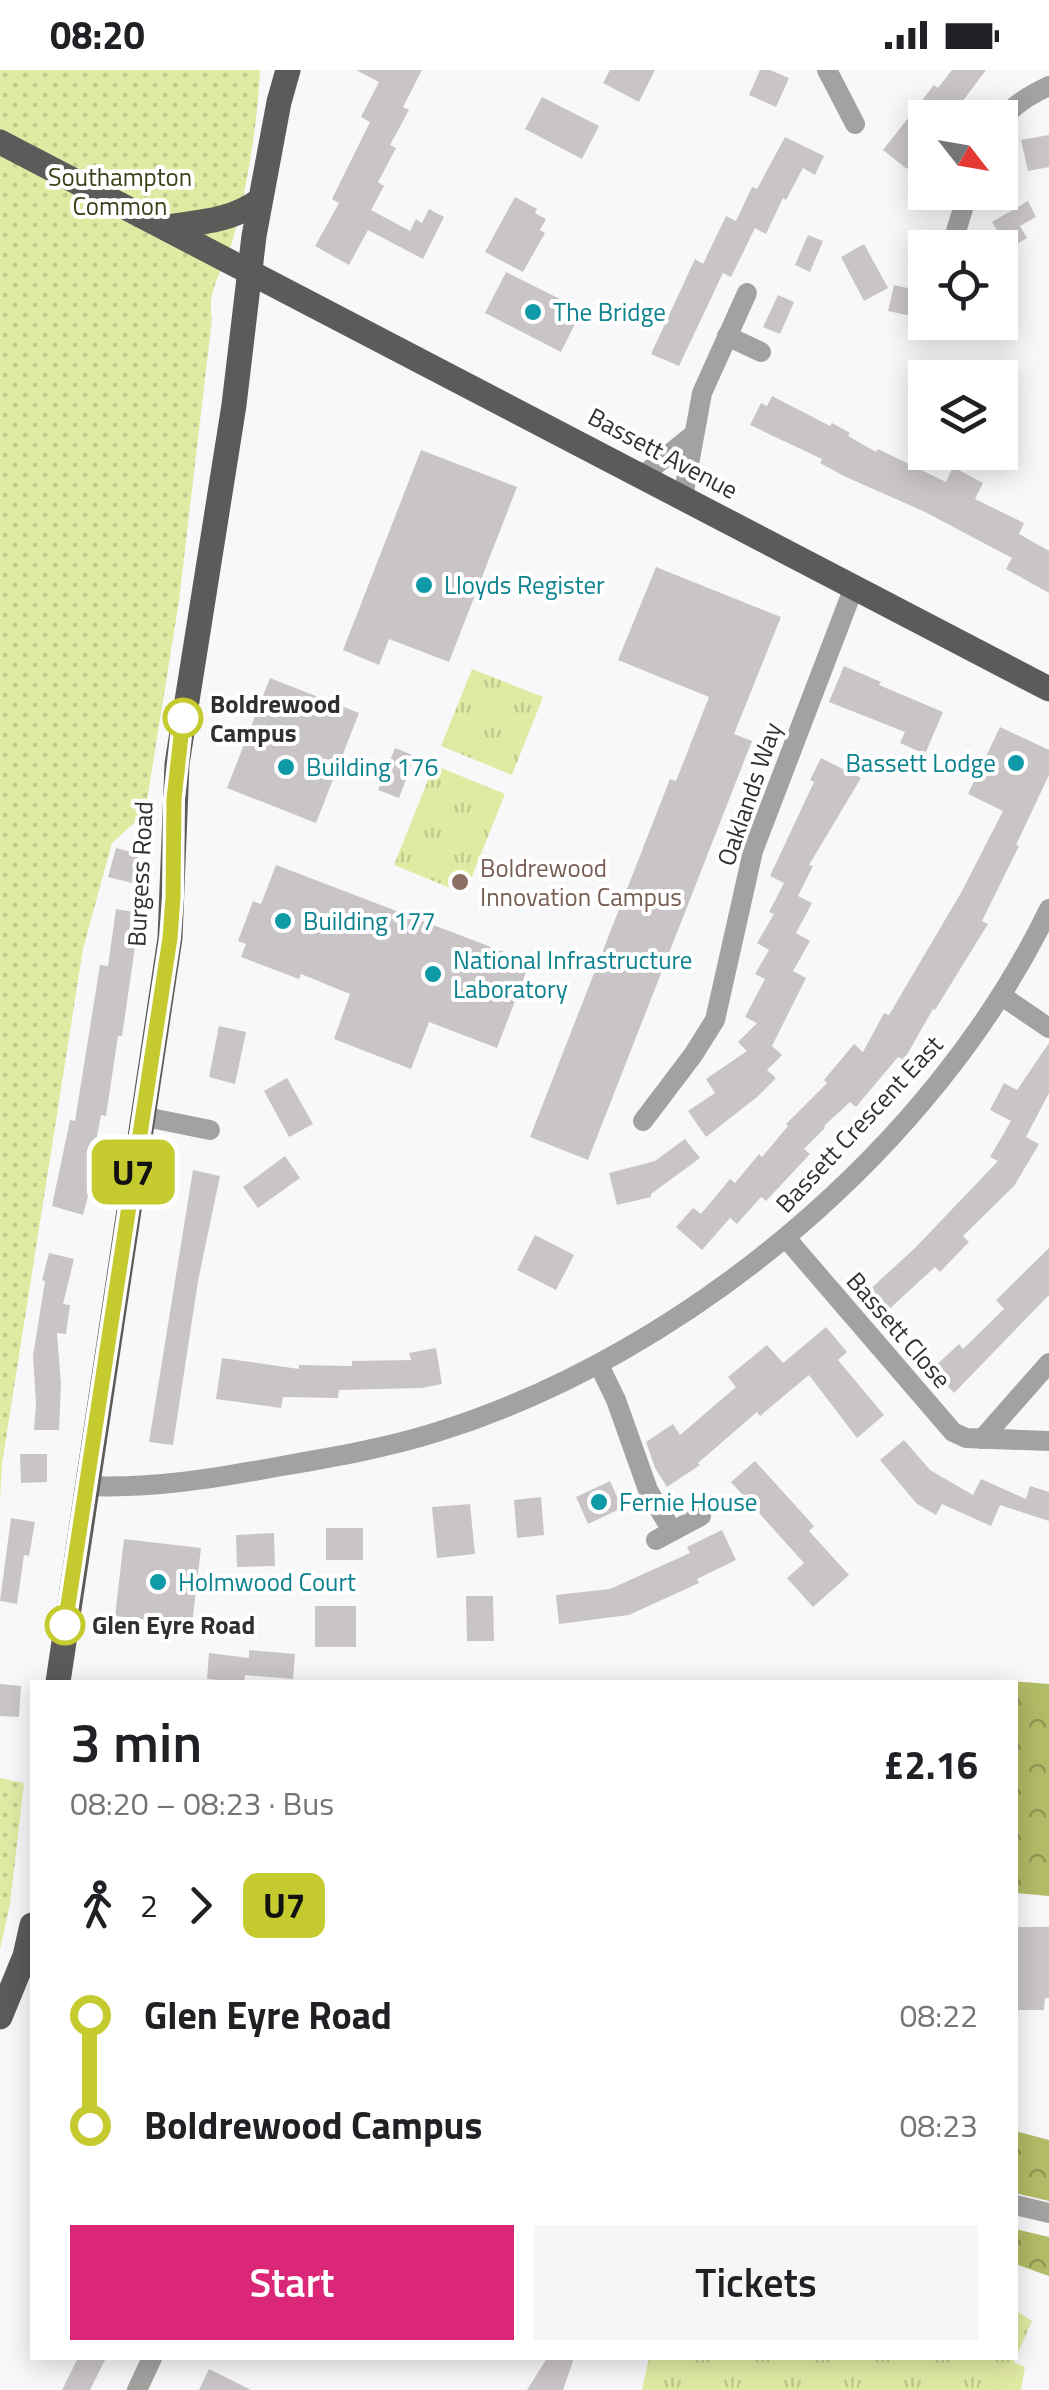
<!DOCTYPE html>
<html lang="en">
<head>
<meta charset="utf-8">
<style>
	:root { --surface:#fff; --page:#f6f6f6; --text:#202124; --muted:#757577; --accent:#db2777 }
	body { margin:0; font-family:"Titillium Web",sans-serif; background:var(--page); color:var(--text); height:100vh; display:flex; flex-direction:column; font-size:38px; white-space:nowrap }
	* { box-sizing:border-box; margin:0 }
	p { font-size:32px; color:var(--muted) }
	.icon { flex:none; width:55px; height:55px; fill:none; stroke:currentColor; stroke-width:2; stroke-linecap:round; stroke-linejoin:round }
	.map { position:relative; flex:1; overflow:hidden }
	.details { position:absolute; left:30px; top:1610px; width:988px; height:680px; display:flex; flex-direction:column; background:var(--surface); border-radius:0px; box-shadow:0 5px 25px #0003 }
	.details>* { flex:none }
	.badge { padding:0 20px; border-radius:15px; font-size:35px; line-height:65px }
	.needle { width:65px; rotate:121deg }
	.buttons { position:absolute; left:908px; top:30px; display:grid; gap:20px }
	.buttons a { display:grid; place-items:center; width:110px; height:110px; border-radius:0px; background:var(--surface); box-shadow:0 5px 25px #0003; font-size:50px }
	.map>.badge { position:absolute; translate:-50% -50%; box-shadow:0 0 0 5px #fff }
	.legs { display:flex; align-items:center; gap:15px; height:110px; padding:0 40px; font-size:32px }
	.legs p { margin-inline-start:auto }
	.overview { display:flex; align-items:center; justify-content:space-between; height:170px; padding:0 40px }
	h1 { font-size:55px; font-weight:600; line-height:75px }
	.primary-button { display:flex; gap:20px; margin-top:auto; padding:20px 40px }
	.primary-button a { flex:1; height:115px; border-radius:0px; background:var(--accent); color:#fff; font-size:40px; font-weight:600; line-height:115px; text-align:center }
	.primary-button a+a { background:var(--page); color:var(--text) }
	ul { padding:0 40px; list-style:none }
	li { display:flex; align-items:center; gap:35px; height:110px; font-size:38px }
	li i { display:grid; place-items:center; width:15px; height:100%; margin:0 12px; background:currentColor }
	li i::after { content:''; width:25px; height:25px; margin:-12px; border:8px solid; border-radius:50%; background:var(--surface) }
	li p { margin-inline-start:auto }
	li:first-child i { background:linear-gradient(#0000 50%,currentColor 0) }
	li:last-child i { background:linear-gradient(currentColor 50%,#0000 0) }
	.status { display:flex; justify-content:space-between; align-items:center; height:70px; padding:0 50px; background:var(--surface); direction:ltr }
	.status svg { height:28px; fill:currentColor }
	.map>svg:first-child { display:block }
	.grass { fill:url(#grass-tufts) }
	.forest { fill:url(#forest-crowns) }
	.park { fill:url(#park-dots) }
	.building { fill:#c9c5c6 }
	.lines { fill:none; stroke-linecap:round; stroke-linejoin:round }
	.minor { stroke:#a3a2a0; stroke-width:20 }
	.primary { stroke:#5d5b59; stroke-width:25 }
	.line-1-casing { stroke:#fff; stroke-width:22 }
	.line-1 { stroke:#c5cb2e; stroke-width:15 }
	.culture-dot { fill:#0f9aa8; stroke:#fff; stroke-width:4 }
	.stop-1-dot { fill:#fff; stroke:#c5cb2e; stroke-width:5 }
	.education-dot { fill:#8d6e63; stroke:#fff; stroke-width:4 }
	.labels { text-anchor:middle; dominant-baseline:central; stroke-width:8; stroke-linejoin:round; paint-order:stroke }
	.park-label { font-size:25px; fill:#3d401b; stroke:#fff }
	.culture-label { font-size:25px; fill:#0d838f; stroke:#fff; text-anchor:start }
	.street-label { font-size:25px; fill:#302f31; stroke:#fff }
	.stop-label { font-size:25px; font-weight:bold; fill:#302f31; stroke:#fff; text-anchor:start }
	.education-label { font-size:25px; fill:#785e54; stroke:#fff; text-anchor:start }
</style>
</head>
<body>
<div class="status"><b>08:20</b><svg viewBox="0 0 49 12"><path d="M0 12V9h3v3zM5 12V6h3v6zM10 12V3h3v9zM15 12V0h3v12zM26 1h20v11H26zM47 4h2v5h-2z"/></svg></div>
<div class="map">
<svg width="1049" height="2320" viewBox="0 0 1049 2320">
	<defs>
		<pattern id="grass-tufts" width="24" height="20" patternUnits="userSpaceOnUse" patternTransform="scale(2.5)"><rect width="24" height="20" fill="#e1eaa3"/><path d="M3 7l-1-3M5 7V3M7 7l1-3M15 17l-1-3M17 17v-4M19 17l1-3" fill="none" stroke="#c1c98d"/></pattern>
		<pattern id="forest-crowns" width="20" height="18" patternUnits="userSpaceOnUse" patternTransform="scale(2.5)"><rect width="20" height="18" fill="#b2bb65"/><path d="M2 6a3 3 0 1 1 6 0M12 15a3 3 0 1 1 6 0" fill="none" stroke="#919854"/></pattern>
		<pattern id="park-dots" width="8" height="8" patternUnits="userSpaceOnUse" patternTransform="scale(2.5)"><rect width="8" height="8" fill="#e1eaa3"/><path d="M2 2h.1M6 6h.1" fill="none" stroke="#c1c98d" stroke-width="1.8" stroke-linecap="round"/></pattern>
	</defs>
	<rect width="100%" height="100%" fill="#f8f8fb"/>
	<g class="grass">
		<path d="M 472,599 L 543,627 L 512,705 L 441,676 Z"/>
		<path d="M 434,695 L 505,724 L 465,824 L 394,795 Z"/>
		<path d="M 1015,2240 L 1032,2251 L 1014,2292 L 1025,2297 L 1021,2320 L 642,2320 L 649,2288 L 1015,2288 Z"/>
	</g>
	<g class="forest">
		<path d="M 997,1610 L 1049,1614 L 1049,1826 L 1015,1823 L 1015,1612 L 979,1612 Z"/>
		<path d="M 1015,2061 L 1049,2070 L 1049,2131 L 1015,2123 Z"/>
		<path d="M 1015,2159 L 1049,2167 L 1049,2206 L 1015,2194 Z"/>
	</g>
	<g class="park">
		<path d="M 0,0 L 260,0 C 258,49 247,122 233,169 C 225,198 206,219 212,249 L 179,531 L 145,743 L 112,773 L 83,879 L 2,1394 L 0,1434 Z"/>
		<path d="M 0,1708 L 24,1713 L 10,1834 L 0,1879 Z"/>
	</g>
	<g class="building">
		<path d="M 356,0 L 422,0 L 403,37 L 409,40 L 390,75 L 396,78 L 378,112 L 384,116 L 371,140 L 410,161 L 416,149 L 422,153 L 429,139 L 444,147 L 423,189 L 368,160 L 349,195 L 315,176 L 339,133 L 332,129 L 370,52 L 361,47 L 379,12 Z"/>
		<path d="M 610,0 L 655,0 L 639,32 L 603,13 Z"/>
		<path d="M 760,0 L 770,0 L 789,8 L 776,37 L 749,25 Z"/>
		<path d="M 952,0 L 986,0 L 950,48 L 925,48 L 925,77 L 907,99 L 883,80 L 934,15 L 938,18 Z"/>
		<path d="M 542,27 L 599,56 L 582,89 L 525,59 Z"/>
		<path d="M 1049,65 L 1049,97 L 1028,101 L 1021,70 Z"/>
		<path d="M 785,67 L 824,86 L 815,105 L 803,98 L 786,130 L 783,128 L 766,164 L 755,158 L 731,207 L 723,203 L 679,296 L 651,284 L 695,189 L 703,194 L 726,146 L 736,151 L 752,117 L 757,119 Z"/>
		<path d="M 515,127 L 537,139 L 535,143 L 546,149 L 540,160 L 545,163 L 523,202 L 485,182 Z"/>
		<path d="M 1028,131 L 1036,147 L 1020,156 L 1027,168 L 1000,184 L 1000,178 L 972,178 L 998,162 L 992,152 Z"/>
		<path d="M 808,165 L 823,171 L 810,202 L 795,195 Z"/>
		<path d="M 864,174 L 888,218 L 864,231 L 841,187 Z"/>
		<path d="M 506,202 L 582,240 L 561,282 L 485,243 Z"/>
		<path d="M 894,215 L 925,222 L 925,249 L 888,241 Z"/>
		<path d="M 778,225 L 794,232 L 780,264 L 763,257 Z"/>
		<path d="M 772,326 L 830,356 L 832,353 L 850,363 L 848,366 L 876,382 L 878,379 L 946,412 L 953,397 L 983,413 L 975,429 L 1024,453 L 1019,464 L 1049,481 L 1049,523 L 1006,499 L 1012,488 L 923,441 L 846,407 L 820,393 L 822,389 L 750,355 L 761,333 L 767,336 Z"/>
		<path d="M 421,380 L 517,417 L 449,592 L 389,569 L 379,595 L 343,580 Z"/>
		<path d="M 656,497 L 781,547 L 734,664 L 752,671 L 588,1090 L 530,1067 L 670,709 L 676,711 L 709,627 L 618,590 Z"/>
		<path d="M 844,596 L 881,612 L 879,615 L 943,642 L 925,684 L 900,673 L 905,662 L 829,632 Z"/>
		<path d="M 270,608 L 359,643 L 316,753 L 227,718 Z"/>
		<path d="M 1000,657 L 1049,680 L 1049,705 L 1016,775 L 1019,776 L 982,851 L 988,854 L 935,940 L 933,939 L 904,990 L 898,987 L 856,1037 L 850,1032 L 824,1056 L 825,1058 L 804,1079 L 810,1084 L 766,1131 L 761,1127 L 737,1154 L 730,1148 L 702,1180 L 676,1157 L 693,1138 L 701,1144 L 730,1109 L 735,1113 L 759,1084 L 762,1087 L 788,1056 L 786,1054 L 827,1013 L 824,1010 L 854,974 L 863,982 L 884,943 L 889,945 L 962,821 L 1003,741 L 968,724 Z"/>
		<path d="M 395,678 L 415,686 L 399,728 L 378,720 Z"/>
		<path d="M 821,688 L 861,708 L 809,795 L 813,796 L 798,826 L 812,833 L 796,863 L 810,871 L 793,901 L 806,908 L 772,976 L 782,985 L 767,1000 L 776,1008 L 757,1027 L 706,1067 L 688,1041 L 715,1023 L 706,1009 L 747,981 L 738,972 L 757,953 L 745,947 L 765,909 L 755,904 L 769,880 L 757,873 L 774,844 L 769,842 L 784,813 L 770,806 L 814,712 L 810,710 Z"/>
		<path d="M 116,778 L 139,784 L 132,813 L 108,807 Z"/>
		<path d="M 276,795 L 530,892 L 497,978 L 429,952 L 411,999 L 334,969 L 350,924 L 301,904 L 299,909 L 241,887 L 246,874 L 238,871 L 253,831 L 261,834 Z"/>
		<path d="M 116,839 L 140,843 L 122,966 L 118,966 L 106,1046 L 101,1045 L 88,1114 L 91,1115 L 83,1145 L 52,1136 L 70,1050 L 75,1051 L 100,895 L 108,896 Z"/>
		<path d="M 219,956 L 246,962 L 235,1014 L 209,1007 Z"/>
		<path d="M 1049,973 L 1049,1023 L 1026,1067 L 1039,1074 L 1014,1116 L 963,1166 L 969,1172 L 940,1202 L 935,1197 L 886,1242 L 867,1222 L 915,1178 L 998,1091 L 990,1087 L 1011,1051 L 990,1040 L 1004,1013 L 1017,1020 Z"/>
		<path d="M 287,1008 L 313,1054 L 289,1067 L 264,1021 Z"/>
		<path d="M 685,1069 L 700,1088 L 651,1124 L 651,1127 L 617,1135 L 609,1103 L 655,1091 Z"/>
		<path d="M 285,1086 L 300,1108 L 258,1138 L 243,1117 Z"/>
		<path d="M 193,1100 L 220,1106 L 198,1211 L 173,1375 L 149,1372 Z"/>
		<path d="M 535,1165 L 574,1185 L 556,1220 L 517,1200 Z"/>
		<path d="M 1049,1178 L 1049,1225 L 954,1323 L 932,1299 L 959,1274 L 963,1279 L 1004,1239 L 996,1230 Z"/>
		<path d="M 49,1183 L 74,1189 L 63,1234 L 70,1235 L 66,1264 L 57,1263 L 61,1314 L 59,1360 L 34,1360 L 36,1334 L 33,1286 L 45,1211 L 42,1210 Z"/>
		<path d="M 826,1257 L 847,1282 L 838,1290 L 884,1345 L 857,1368 L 809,1305 L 760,1346 L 757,1342 L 698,1393 L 700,1395 L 667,1417 L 655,1398 L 646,1372 L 673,1354 L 680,1365 L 736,1317 L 728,1307 L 767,1275 L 783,1293 Z"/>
		<path d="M 436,1278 L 442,1314 L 422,1318 L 339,1320 L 338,1328 L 283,1327 L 281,1338 L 216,1329 L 222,1288 L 299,1299 L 299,1295 L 352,1296 L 352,1291 L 411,1290 L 409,1283 Z"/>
		<path d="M 904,1370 L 930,1400 L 973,1425 L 981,1409 L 1026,1429 L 1030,1416 L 1049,1422 L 1049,1451 L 1000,1435 L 991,1456 L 942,1434 L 936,1445 L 917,1434 L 880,1390 Z"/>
		<path d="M 20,1384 L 47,1384 L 47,1412 L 21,1413 Z"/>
		<path d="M 755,1391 L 814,1456 L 809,1461 L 849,1505 L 813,1537 L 787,1508 L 804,1493 L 731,1412 Z"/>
		<path d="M 610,1411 L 622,1438 L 588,1454 L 576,1427 Z"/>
		<path d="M 541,1427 L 544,1465 L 517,1468 L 514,1430 Z"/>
		<path d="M 470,1434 L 475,1484 L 437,1488 L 432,1437 Z"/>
		<path d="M 11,1448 L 35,1452 L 29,1486 L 24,1485 L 17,1534 L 0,1531 Z"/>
		<rect x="326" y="1458" width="37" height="32"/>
		<path d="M 722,1460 L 736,1490 L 697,1509 L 699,1513 L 629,1545 L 559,1554 L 556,1525 L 610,1519 L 690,1483 L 687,1477 Z"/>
		<path d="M 274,1463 L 275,1496 L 237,1497 L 236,1465 Z"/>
		<path d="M 124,1469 L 201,1478 L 192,1555 L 115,1546 Z"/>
		<path d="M 466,1526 L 493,1526 L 494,1571 L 467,1571 Z"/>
		<rect x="315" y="1536" width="41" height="41"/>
		<path d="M 249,1580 L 295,1584 L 293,1609 L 245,1605 L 244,1612 L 207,1609 L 209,1583 L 249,1588 Z"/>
		<path d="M 0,1614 L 21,1616 L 19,1647 L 0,1646 Z"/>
		<path d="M 1016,1857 L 1049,1857 L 1049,1928 L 1045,1928 L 1044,1940 L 1015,1940 Z"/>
		<path d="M 78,2288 L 106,2288 L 90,2320 L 62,2320 Z"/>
		<path d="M 547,2288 L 574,2288 L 563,2320 L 527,2320 Z"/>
		<path d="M 209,2299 L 251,2320 L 199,2320 Z"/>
	</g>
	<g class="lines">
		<g class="minor">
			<path d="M 827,0 L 855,54"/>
			<path d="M 1000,53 C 1012,35 1030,25 1049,16"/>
			<path d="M 951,178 L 968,122"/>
			<path d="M 727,266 L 761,282"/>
			<path d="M 642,406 L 693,365"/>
			<path d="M 683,427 L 702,323 L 747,223"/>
			<path d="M 1002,926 L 1049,958"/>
			<path d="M 141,1046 L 210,1060"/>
			<path d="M 643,1051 L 693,985 L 715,950 L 753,781 L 854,517"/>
			<path d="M 786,1168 L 953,1362 L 966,1368 L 1049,1371"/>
			<path d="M 599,1295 L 616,1330 L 648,1420 L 672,1461"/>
			<path d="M 982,1369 L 1049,1293"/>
			<path d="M 86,1416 C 152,1419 217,1408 282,1396 C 334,1387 386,1378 437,1362 C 687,1284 935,1076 1049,839"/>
			<path d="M 656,1470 L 701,1446"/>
			<path d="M 1015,2135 L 1049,2143"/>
			<path d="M 137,2320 L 152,2288"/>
		</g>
		<g class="primary">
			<path d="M 0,72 L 1049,619"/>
			<path d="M 166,157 C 201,152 231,151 260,130"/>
			<path d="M 58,1612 L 170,868 L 177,694 L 234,335 L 254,166 L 279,32 L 288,0"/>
			<path d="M 0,1947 L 25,1886 L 32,1855"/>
		</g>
	</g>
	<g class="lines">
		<defs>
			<path id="line-1" d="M 65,1555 L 170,868 L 173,827 L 174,729 L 183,648"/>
		</defs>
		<use href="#line-1" class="line-1-casing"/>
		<use href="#line-1" class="line-1"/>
	</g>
	<g class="culture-dot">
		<circle cx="533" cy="242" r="10"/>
		<circle cx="424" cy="515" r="10"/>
		<circle cx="1016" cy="693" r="10"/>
		<circle cx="286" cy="697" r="10"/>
		<circle cx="283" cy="851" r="10"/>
		<circle cx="433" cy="904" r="10"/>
		<circle cx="599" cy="1432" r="10"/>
		<circle cx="158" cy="1512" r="10"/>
	</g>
	<g class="stop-1-dot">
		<circle cx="183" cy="648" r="18"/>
		<circle cx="65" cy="1555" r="18"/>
	</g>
	<circle class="education-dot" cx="460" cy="812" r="10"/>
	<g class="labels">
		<g class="park-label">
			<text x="120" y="107">Southampton<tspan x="120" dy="29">Common</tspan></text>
		</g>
		<g class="culture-label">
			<text x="553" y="242">The Bridge</text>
			<text x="444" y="515">Lloyds Register</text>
			<text x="996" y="693" text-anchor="end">Bassett Lodge</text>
			<text x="306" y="697">Building 176</text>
			<text x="303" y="851">Building 177</text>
			<text x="453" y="890">National Infrastructure<tspan x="453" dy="29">Laboratory</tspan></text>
			<text x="619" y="1432">Fernie House</text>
			<text x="178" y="1512">Holmwood Court</text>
		</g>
		<g class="street-label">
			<text transform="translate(663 383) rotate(28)">Bassett Avenue</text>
			<text transform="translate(749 724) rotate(-71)">Oaklands Way</text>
			<text transform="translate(140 804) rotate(-87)">Burgess Road</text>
			<text transform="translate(859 1054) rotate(-47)">Bassett Crescent East</text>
			<text transform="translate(899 1260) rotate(49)">Bassett Close</text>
		</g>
		<g class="stop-label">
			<text x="210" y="634">Boldrewood<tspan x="210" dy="29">Campus</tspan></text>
			<text x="92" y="1555">Glen Eyre Road</text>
		</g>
		<g class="education-label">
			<text x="480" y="798">Boldrewood<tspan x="480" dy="29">Innovation Campus</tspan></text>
		</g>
	</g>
</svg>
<div class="buttons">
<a><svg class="needle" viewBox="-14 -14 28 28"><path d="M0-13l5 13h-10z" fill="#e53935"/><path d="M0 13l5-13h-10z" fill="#757577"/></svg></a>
<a><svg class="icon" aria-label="locate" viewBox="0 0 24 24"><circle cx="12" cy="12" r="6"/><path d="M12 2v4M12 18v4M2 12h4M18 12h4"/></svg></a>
<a><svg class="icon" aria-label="layers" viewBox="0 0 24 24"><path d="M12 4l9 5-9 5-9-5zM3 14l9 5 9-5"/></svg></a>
</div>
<b class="badge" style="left:133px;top:1102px;background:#c5cb2e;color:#111">U7</b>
<section class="details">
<div class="overview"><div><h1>3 min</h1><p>08:20 – 08:23 · Bus</p></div><b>£2.16</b></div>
<div class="legs"><svg class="icon" aria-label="walk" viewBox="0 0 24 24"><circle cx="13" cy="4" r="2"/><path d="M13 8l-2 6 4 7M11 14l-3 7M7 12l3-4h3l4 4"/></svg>2<svg class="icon" aria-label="forward" viewBox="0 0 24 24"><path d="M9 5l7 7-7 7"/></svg><b class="badge" style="background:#c5cb2e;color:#111">U7</b></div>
<ul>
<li><i style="color:#c5cb2e"></i><b>Glen Eyre Road</b><p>08:22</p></li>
<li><i style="color:#c5cb2e"></i><b>Boldrewood Campus</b><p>08:23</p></li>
</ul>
<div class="primary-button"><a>Start</a><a>Tickets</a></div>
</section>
</div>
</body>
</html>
